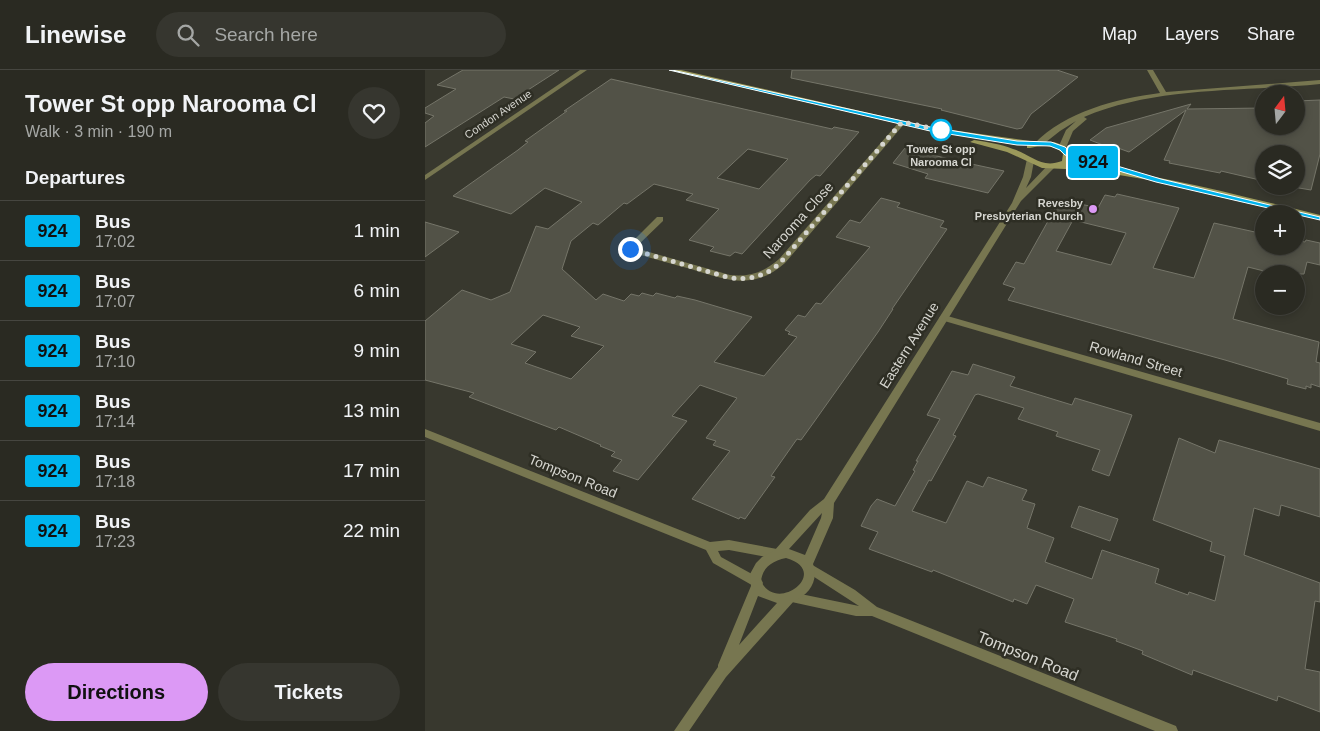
<!DOCTYPE html>
<html lang="en">
<head>
<meta charset="utf-8">
<style>
	:root { --surface:#2a2a22; --page:#36362f; --text:#f1f3f6; --muted:#a5a7a5; --line:#464640; --accent:#dc99f5 }
	body { margin:0; font-family:Helvetica,sans-serif; background:var(--page); color:var(--text); height:100vh; display:flex; flex-direction:column; font-size:19px; white-space:nowrap }
	* { box-sizing:border-box; margin:0 }
	p { font-size:16px; color:var(--muted) }
	.icon { flex:none; width:28px; height:28px; fill:none; stroke:currentColor; stroke-width:2; stroke-linecap:round; stroke-linejoin:round }
	.map { position:relative; flex:1; overflow:hidden }
	.sheet { display:flex; flex-direction:column; background:var(--surface); width:425px }
	.sheet>* { flex:none }
	.badge { padding:0 10px; border-radius:4px; font-size:18px; line-height:32px }
	.needle { width:32px; rotate:16deg }
	.controls { position:absolute; left:830px; top:15px; display:grid; gap:10px }
	.controls a { display:grid; place-items:center; width:50px; height:50px; border-radius:50%; background:var(--surface); box-shadow:0 2px 8px #0003,0 0 0 1px var(--line); font-size:25px }
	.you { position:absolute; width:25px; height:25px; margin:-12px; border:4px solid #fff; border-radius:50%; background:#1a73e8; box-shadow:0 0 0 8px #1a73e833 }
	.map>.badge { position:absolute; translate:-50% -50%; box-shadow:0 0 0 2px #fff }
	h2 { padding:0 25px; font-size:19px; line-height:45px }
	.round { display:grid; place-items:center; flex:none; width:52px; height:52px; border-radius:26px; background:var(--page) }
	.head { display:flex; align-items:center; justify-content:space-between; height:85px; padding:0 25px }
	h1 { font-size:24px; font-weight:600; line-height:38px }
	.primary-button { display:flex; gap:10px; margin-top:auto; padding:10px 25px }
	.primary-button a { flex:1; height:58px; border-radius:30px; background:var(--accent); color:#111; font-size:20px; font-weight:600; line-height:58px; text-align:center }
	.primary-button a+a { background:var(--page); color:var(--text) }
	ul { padding:0; list-style:none }
	li { display:flex; align-items:center; gap:15px; height:60px; padding:0 25px; border-top:1px solid var(--line) }
	li div { flex:1 }
	li b { display:block; font-size:19px }
	li em { font-style:normal }
	li .badge { min-width:55px; font-weight:700; text-align:center }
	header { display:flex; align-items:center; gap:30px; box-sizing:border-box; height:70px; padding:0 25px; background:var(--surface); border-bottom:1px solid var(--line) }
	header strong { font-size:24px }
	nav { display:flex; gap:28px; margin-inline-start:auto; font-size:18px }
	.search { width:350px; height:45px; background:var(--page); display:flex; align-items:center; gap:12px; box-sizing:border-box; padding:0 18px; border-radius:28px; color:var(--muted); font-size:19px }
	main { display:flex; flex:1; min-height:0 }
	.map>svg:first-child { display:block }
	.building { fill:#525247; stroke:#757569; fill-rule:evenodd }
	.lines { fill:none; stroke-linecap:round; stroke-linejoin:round }
	.minor { fill:#777650; fill-rule:evenodd }
	.tertiary { fill:#777650; fill-rule:evenodd }
	.secondary { fill:#9b995b; fill-rule:evenodd }
	.line { fill:#00b5ef; stroke:#fff }
	.walk { stroke:#d6d6d0; stroke-width:5; stroke-dasharray:0 9 }
	.stop-dot { fill:#fff; stroke:#00b5ef; stroke-width:2.5 }
	.poi-dot { fill:#dc99f5; stroke:#2e2e24; stroke-width:2 }
	.labels { text-anchor:middle; dominant-baseline:central; stroke-width:5; stroke-linejoin:round; paint-order:stroke }
	.far-street-label { font-size:11px; fill:#d6d6d0; stroke:#2e2e24 }
	.far-stop-label { font-size:11px; font-weight:bold; fill:#d6d6d0; stroke:#2e2e24 }
	.far-poi-label { font-size:11px; font-weight:bold; fill:#d6d6d0; stroke:#2e2e24; text-anchor:end }
	.street-label { font-size:14px; fill:#d6d6d0; stroke:#2e2e24 }
	.near-street-label { font-size:16px; fill:#d6d6d0; stroke:#2e2e24 }
</style>
</head>
<body>
<header>
<strong>Linewise</strong>
<div class="search"><svg class="icon" aria-label="search" viewBox="0 0 24 24"><circle cx="10" cy="10" r="6"/><path d="M15 15l6 6"/></svg>Search here</div>
<nav><a>Map</a><a>Layers</a><a>Share</a></nav>
</header>
<main>
<section class="sheet">
<div class="head"><div><h1>Tower St opp Narooma Cl</h1><p>Walk · 3 min · 190 m</p></div><a class="round"><svg class="icon" aria-label="heart" viewBox="0 0 24 24"><path d="M12 20l-8-8c-3-5 5-10 8-4 3-6 11-1 8 4z"/></svg></a></div>
<h2>Departures</h2>
<ul>
<li><span class="badge" style="background:#00b5ef;color:#111">924</span><div><b>Bus</b><p>17:02</p></div><em>1 min</em></li>
<li><span class="badge" style="background:#00b5ef;color:#111">924</span><div><b>Bus</b><p>17:07</p></div><em>6 min</em></li>
<li><span class="badge" style="background:#00b5ef;color:#111">924</span><div><b>Bus</b><p>17:10</p></div><em>9 min</em></li>
<li><span class="badge" style="background:#00b5ef;color:#111">924</span><div><b>Bus</b><p>17:14</p></div><em>13 min</em></li>
<li><span class="badge" style="background:#00b5ef;color:#111">924</span><div><b>Bus</b><p>17:18</p></div><em>17 min</em></li>
<li><span class="badge" style="background:#00b5ef;color:#111">924</span><div><b>Bus</b><p>17:23</p></div><em>22 min</em></li>
</ul>
<div class="primary-button"><a>Directions</a><a>Tickets</a></div>
</section>
<div class="map">
<svg width="895" height="661" viewBox="0 0 895 661">
	<rect width="100%" height="100%" fill="#38382e"/>
	<g class="building">
		<path d="M 38,0 L 134,0 L 89,29 L 79,27 L 0,77 L 0,53 L 9,46 L 0,43 L 0,38 L 31,19 L 12,15 Z"/>
		<path d="M 367,0 L 632,0 L 653,7 L 606,44 L 597,58 L 592,59 L 516,40 L 517,39 L 366,8 Z"/>
		<path d="M 186,9 L 407,59 L 409,57 L 434,62 L 395,106 L 391,105 L 385,110 L 317,184 L 310,182 L 305,186 L 285,181 L 289,177 L 264,170 L 294,139 L 261,130 L 268,124 L 229,114 L 202,134 L 199,133 L 173,155 L 168,153 L 146,171 L 137,199 L 171,230 L 178,224 L 199,231 L 206,224 L 214,226 L 217,223 L 228,226 L 231,223 L 250,228 L 252,226 L 270,230 L 327,247 L 289,292 L 339,306 L 372,267 L 363,264 L 365,262 L 360,260 L 373,245 L 380,247 L 391,233 L 396,234 L 445,177 L 411,167 L 425,150 L 435,153 L 456,128 L 475,133 L 472,137 L 519,151 L 515,157 L 522,159 L 467,239 L 468,239 L 453,262 L 389,352 L 376,370 L 372,369 L 346,406 L 350,407 L 320,449 L 315,447 L 314,449 L 267,429 L 305,381 L 288,375 L 291,371 L 281,368 L 312,328 L 275,315 L 247,346 L 262,351 L 213,410 L 188,401 L 197,390 L 186,386 L 190,382 L 175,376 L 176,375 L 134,357 L 131,360 L 44,327 L 49,323 L 0,310 L 0,251 L 37,220 L 66,230 L 85,222 L 111,156 L 123,159 L 157,132 L 120,118 L 86,144 L 28,126 L 93,80 L 103,72 L 100,71 L 142,41 L 139,41 ZM 323,79 L 363,89 L 334,119 L 292,108 ZM 118,245 L 155,257 L 146,266 L 179,276 L 146,309 L 100,293 L 111,282 L 86,274 Z"/>
		<path d="M 895,30 L 895,84 L 886,120 L 862,116 L 871,116 L 871,84 L 839,84 L 839,111 L 796,101 L 795,103 L 744,93 L 745,91 L 739,90 L 761,40 L 704,82 L 693,78 L 691,80 L 665,70 L 681,58 L 766,34 L 762,39 L 839,38 L 839,56 L 871,56 L 871,31 Z"/>
		<path d="M 480,78 L 528,90 L 579,101 L 563,123 L 500,108 L 503,104 L 468,93 Z"/>
		<path d="M 692,124 L 754,138 L 728,198 L 769,208 L 789,153 L 839,164 L 839,176 L 874,176 L 875,171 L 880,172 L 881,170 L 895,173 L 895,195 L 882,192 L 879,204 L 851,204 L 823,197 L 808,249 L 894,272 L 891,292 L 895,293 L 895,317 L 886,314 L 886,318 L 881,316 L 881,319 L 862,314 L 863,309 L 800,290 L 583,230 L 590,218 L 578,214 L 591,192 L 599,194 L 632,135 L 634,136 L 638,130 L 673,138 L 680,125 L 690,127 ZM 648,150 L 701,163 L 686,195 L 631,181 Z"/>
		<path d="M 0,152 L 34,162 L 0,187 Z"/>
		<path d="M 548,294 L 590,307 L 585,316 L 595,319 L 647,335 L 650,328 L 707,345 L 684,406 L 667,400 L 675,380 L 631,366 L 633,362 L 593,349 L 599,338 L 553,324 L 550,325 L 528,365 L 531,366 L 506,411 L 504,410 L 487,441 L 521,453 L 542,411 L 558,417 L 563,407 L 602,420 L 597,430 L 610,434 L 602,458 L 629,468 L 620,492 L 667,509 L 677,480 L 734,499 L 730,513 L 763,525 L 764,522 L 790,531 L 800,486 L 785,481 L 787,472 L 728,450 L 754,368 L 790,383 L 794,370 L 895,399 L 895,447 L 856,435 L 854,446 L 829,438 L 819,485 L 895,513 L 895,532 L 890,531 L 880,599 L 895,602 L 895,642 L 853,626 L 852,631 L 768,600 L 767,605 L 717,584 L 718,581 L 691,571 L 692,569 L 640,552 L 649,529 L 611,515 L 602,534 L 589,529 L 588,532 L 508,500 L 507,502 L 444,479 L 453,462 L 436,456 L 446,436 L 452,429 L 470,436 L 490,401 L 488,400 L 493,391 L 491,391 L 515,349 L 502,345 L 527,301 L 543,305 Z"/>
		<path d="M 654,436 L 693,449 L 685,471 L 646,457 Z"/>
	</g>
	<g class="lines">
		<g class="minor">
			<path d="M 155,0 L 162,0 L 0,110 L 0,105 Z"/>
			<path d="M 722,0 L 728,0 L 741,22 L 895,10 L 895,14 C 817,22 733,16 659,47 L 662,49 L 648,61 L 640,80 L 633,78 L 641,60 L 651,51 L 635,61 L 616,76 L 609,74 C 641,41 691,29 735,23 Z"/>
			<path d="M 475,51 L 481,52 L 360,193 C 329,221 301,210 266,199 C 246,194 226,188 206,182 L 201,187 L 195,187 L 194,185 L 232,147 L 238,147 L 238,151 L 210,178 L 305,205 C 325,207 339,202 354,189 Z"/>
			<path d="M 519,245 L 895,353 L 895,361 L 516,250 L 514,248 L 516,246 Z"/>
			<path d="M 0,359 L 285,472 L 304,470 L 352,479 L 356,481 L 358,484 L 356,487 L 352,489 L 304,480 L 293,481 L 296,487 L 336,509 L 338,513 L 336,517 L 332,518 L 288,493 L 281,480 L 0,367 Z"/>
			<path d="M 384,493 L 430,520 L 452,537 L 751,656 L 753,661 L 730,661 L 447,546 L 431,546 L 362,531 L 360,527 L 362,523 L 366,522 L 434,536 L 380,501 L 378,498 L 380,495 Z"/>
		</g>
		<path class="tertiary" d="M 602,89 L 608,89 L 609,91 L 606,107 L 601,118 L 624,94 L 630,94 L 631,96 L 596,131 L 409,433 L 408,448 L 388,494 C 394,511 384,525 369,531 L 301,607 L 264,661 L 249,661 L 293,597 L 293,595 L 326,516 L 325,504 L 331,493 L 337,487 L 349,481 L 385,440 L 399,429 L 587,133 L 598,107 ZM 397,443 L 396,448 L 380,485 L 364,479 ZM 361,488 C 407,501 352,545 336,511 C 338,497 347,491 361,488 ZM 333,526 L 352,533 L 314,575 Z"/>
		<path class="secondary" d="M 244,0 L 256,0 L 505,57 L 612,72 L 629,72 L 640,76 L 645,82 L 687,96 L 683,98 L 645,87 L 642,94 C 728,102 811,125 895,145 L 895,149 L 730,111 L 664,100 L 617,98 L 582,82 L 545,72 L 549,70 C 562,72 576,74 588,79 C 607,85 616,99 637,91 L 638,84 C 630,74 617,75 605,78 L 602,78 L 602,75 L 505,61 Z"/>
	</g>
	<path class="line" d="M 244,0 L 247,0 L 505,57 L 592,71 L 626,72 L 640,77 L 645,82 L 736,109 L 895,147 L 895,150 L 731,112 L 640,85 L 635,80 L 625,76 L 592,75 L 505,61 Z"/>
	<g class="lines">
		<path class="walk" d="M 205,179 L 305,208 C 325,210 342,206 356,192 L 477,52 L 516,60"/>
	</g>
	<circle class="stop-dot" cx="516" cy="60" r="10"/>
	<circle class="poi-dot" cx="668" cy="139" r="5"/>
	<g class="labels">
		<g class="far-street-label">
			<text transform="translate(73 44) rotate(-34)">Condon Avenue</text>
		</g>
		<g class="far-stop-label">
			<text x="516" y="79">Tower St opp<tspan x="516" dy="13">Narooma Cl</tspan></text>
		</g>
		<g class="far-poi-label">
			<text x="658" y="133">Revesby<tspan x="658" dy="13">Presbyterian Church</tspan></text>
		</g>
		<g class="street-label">
			<text transform="translate(373 150) rotate(-48)">Narooma Close</text>
			<text transform="translate(484 275) rotate(-58)">Eastern Avenue</text>
			<text transform="translate(711 289) rotate(16)">Rowland Street</text>
			<text transform="translate(148 406) rotate(22)">Tompson Road</text>
		</g>
		<g class="near-street-label">
			<text transform="translate(603 586) rotate(22)">Tompson Road</text>
		</g>
	</g>
</svg>
<div class="controls">
<a><svg class="needle" viewBox="-14 -14 28 28"><path d="M0-13l5 13h-10z" fill="#e53935"/><path d="M0 13l5-13h-10z" fill="#a5a7a5"/></svg></a>
<a><svg class="icon" aria-label="layers" viewBox="0 0 24 24"><path d="M12 4l9 5-9 5-9-5zM3 14l9 5 9-5"/></svg></a>
<a>+</a>
<a>−</a>
</div>
<div class="you" style="left:205px;top:179px"></div>
<b class="badge" style="left:668px;top:92px;background:#00b5ef;color:#111">924</b>
</div>
</main>
</body>
</html>
